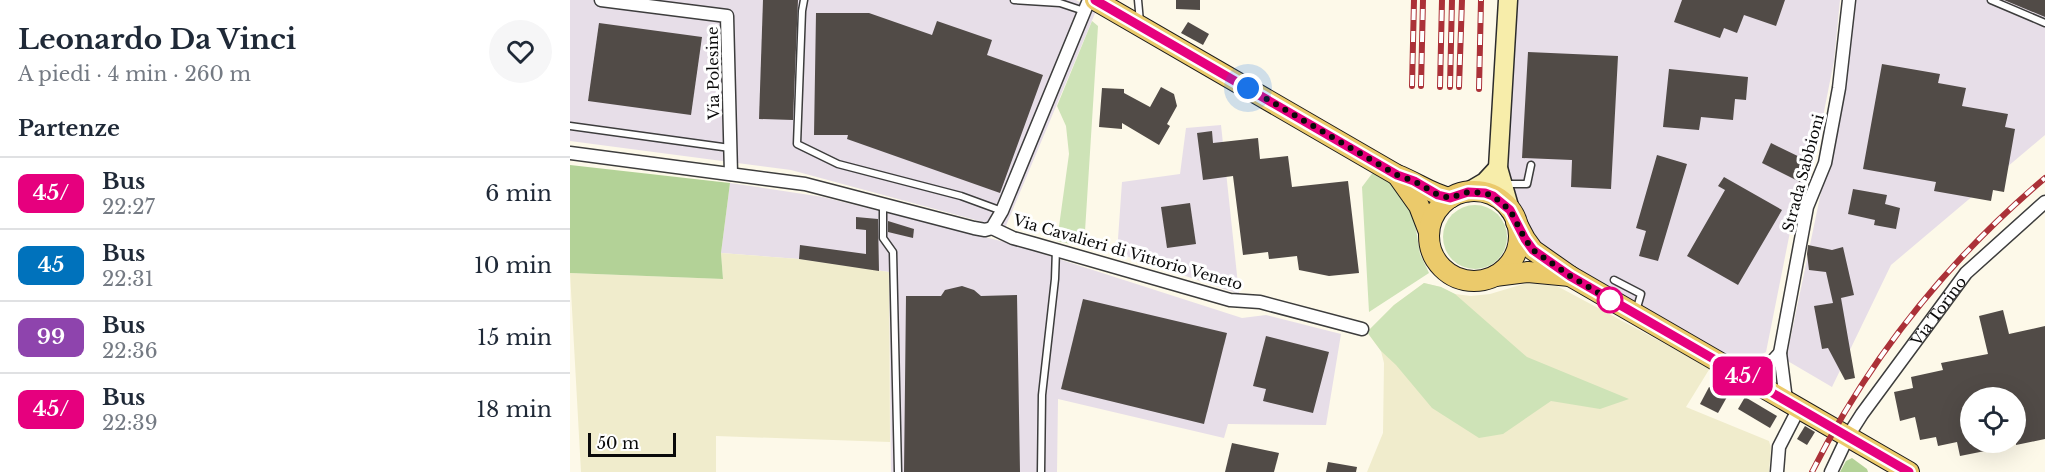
<!DOCTYPE html>
<html lang="it">
<head>
<meta charset="utf-8">
<style>
	:root { --surface:#fff; --page:#f6f6f7; --text:#1f2937; --muted:#747a83; --line:#e0e1e3 }
	body { margin:0; font-family:"Libre Baskerville",serif; background:var(--page); color:var(--text); height:100vh; display:flex; flex-direction:column; font-size:22px; white-space:nowrap }
	* { box-sizing:border-box; margin:0 }
	p { font-size:20px; color:var(--muted) }
	.icon { flex:none; width:33px; height:33px; fill:none; stroke:currentColor; stroke-width:2; stroke-linecap:round; stroke-linejoin:round }
	.map { position:relative; flex:1; overflow:hidden }
	.side { display:flex; flex-direction:column; background:var(--surface); width:570px }
	.side>* { flex:none }
	.badge { padding:0 12px; border-radius:9px; font-size:21px; line-height:39px }
	.tools { position:absolute; left:1390px; top:387px; display:grid; gap:12px }
	.tools a { display:grid; place-items:center; width:66px; height:66px; border-radius:50%; background:var(--surface); box-shadow:0 6px 24px #0002; font-size:30px }
	.scale { position:absolute; left:18px; bottom:15px; width:88px; box-sizing:border-box; padding-left:6px; border:3px solid #0a0a0a; border-top:0; font-size:16px; line-height:21px; white-space:nowrap; color:#0a0a0a; -webkit-text-stroke:4px #fff; paint-order:stroke }
	.you { position:absolute; width:30px; height:30px; margin:-15px; border:4px solid #fff; border-radius:50%; background:#1a73e8; box-shadow:0 0 0 9px #1a73e833 }
	.map>.badge { position:absolute; translate:-50% -50%; box-shadow:0 0 0 3px #fff }
	h2 { padding:0 18px; font-size:22px; line-height:54px }
	.round { display:grid; place-items:center; flex:none; width:63px; height:63px; border-radius:32px; background:var(--page) }
	.summary { display:flex; align-items:center; justify-content:space-between; height:102px; padding:0 18px }
	h1 { font-size:28px; font-weight:800; line-height:45px }
	ul { padding:0; list-style:none }
	li { display:flex; align-items:center; gap:18px; height:72px; padding:0 18px; border-top:2px solid var(--line) }
	li div { flex:1 }
	li b { display:block; font-size:22px }
	li em { font-style:normal }
	li .badge { min-width:66px; font-weight:700; text-align:center }
	main { display:flex; flex:1; min-height:0 }
	.map>svg:first-child { display:block }
	.industrial { fill:#e7dee8 }
	.farmland { fill:#f0eccc }
	.green { fill:#cee3b7 }
	.forest { fill:#b3d297 }
	.building { fill:#514b47 }
	.lines { fill:none; stroke-linecap:round; stroke-linejoin:round }
	.lane-casing { stroke:#3d3d3d; stroke-width:9 }
	.street-casing { stroke:#3d3d3d; stroke-width:15 }
	.secondary-casing { stroke:#2c2c2c; stroke-width:21 }
	.primary-casing { stroke:#1b1b1b; stroke-width:22 }
	.lane { stroke:#fff; stroke-width:6 }
	.street { stroke:#fff; stroke-width:12 }
	.secondary { stroke:#f7edaa; stroke-width:18 }
	.primary { stroke:#ebca6b; stroke-width:20 }
	.rail-casing { stroke:#ab3138; stroke-width:6 }
	.rail { stroke:#fff; stroke-width:4; stroke-dasharray:11; stroke-linecap:butt }
	.line-casing { stroke:#fff; stroke-width:14 }
	.line { stroke:#e6007e; stroke-width:9 }
	.walk { stroke:#0a0a0a; stroke-width:6; stroke-dasharray:0 10.8 }
	.stop-dot { fill:#fff; stroke:#e6007e; stroke-width:3 }
	.labels { text-anchor:middle; dominant-baseline:central; stroke-width:6; stroke-linejoin:round; paint-order:stroke }
	.street-label { font-size:15px; fill:#0a0a0a; stroke:#fff }
</style>
</head>
<body>
<main>
<section class="side">
<div class="summary"><div><h1>Leonardo Da Vinci</h1><p>A piedi · 4 min · 260 m</p></div><a class="round"><svg class="icon" aria-label="heart" viewBox="0 0 24 24"><path d="M12 20l-8-8c-3-5 5-10 8-4 3-6 11-1 8 4z"/></svg></a></div>
<h2>Partenze</h2>
<ul>
<li><span class="badge" style="background:#e6007e;color:#fff">45/</span><div><b>Bus</b><p>22:27</p></div><em>6 min</em></li>
<li><span class="badge" style="background:#0072bc;color:#fff">45</span><div><b>Bus</b><p>22:31</p></div><em>10 min</em></li>
<li><span class="badge" style="background:#8e44ad;color:#fff">99</span><div><b>Bus</b><p>22:36</p></div><em>15 min</em></li>
<li><span class="badge" style="background:#e6007e;color:#fff">45/</span><div><b>Bus</b><p>22:39</p></div><em>18 min</em></li>
</ul>
</section>
<div class="map">
<svg width="1475" height="472" viewBox="0 0 1475 472">
	<rect width="100%" height="100%" fill="#fdf9e9"/>
	<g class="industrial">
		<path d="M 0,0 L 506,0 L 526,11 L 435,228 L 221,170 L 0,141 Z"/>
		<path d="M 946,0 L 1270,0 L 1264,61 L 1245,157 L 1224,212 L 1196,352 L 1172,365 L 999,265 L 965,240 L 940,194 L 938,176 Z"/>
		<path d="M 1283,0 L 1475,0 L 1475,135 L 1321,265 L 1262,387 L 1216,360 L 1251,192 L 1281,22 Z"/>
		<path d="M 651,125 L 667,275 L 669,294 L 547,253 L 552,182 L 610,174 L 616,128 Z"/>
		<path d="M 160,183 L 253,197 L 439,243 L 672,318 L 696,315 L 771,334 L 756,425 L 658,424 L 654,438 L 488,399 L 487,472 L 321,472 L 319,272 L 229,259 L 151,253 Z"/>
	</g>
	<g class="farmland">
		<path d="M 151,253 L 229,259 L 319,272 L 320,442 L 146,436 L 146,472 L 11,472 L 0,273 L 153,279 Z"/>
		<path d="M 854,283 L 871,287 L 885,294 L 901,296 L 920,294 L 957,283 L 987,286 L 1140,368 L 1116,407 L 1199,441 L 1201,448 L 1199,472 L 797,472 L 813,433 L 814,363 L 811,351 L 797,332 L 824,305 Z"/>
	</g>
	<g class="green">
		<path d="M 522,21 L 528,26 L 514,247 L 487,241 L 499,154 L 496,126 L 487,106 Z"/>
		<path d="M 804,171 L 820,182 L 843,211 L 850,254 L 859,273 L 799,312 L 792,187 Z"/>
		<circle cx="905" cy="237" r="32"/>
		<path d="M 854,283 L 871,287 L 885,294 L 957,357 L 1059,399 L 1030,409 L 981,401 L 933,434 L 909,438 L 862,408 L 826,365 L 811,351 L 797,332 L 824,305 Z"/>
	</g>
	<g class="forest">
		<path d="M 0,165 L 160,183 L 151,253 L 153,279 L 0,273 Z"/>
		<path d="M 1282,458 L 1297,469 L 1298,472 L 1270,472 L 1276,461 Z"/>
	</g>
	<g class="building">
		<path d="M 193,0 L 228,0 L 223,120 L 189,119 Z"/>
		<path d="M 606,0 L 630,0 L 630,10 L 606,9 Z"/>
		<path d="M 1112,0 L 1215,0 L 1206,26 L 1174,15 L 1167,33 L 1154,28 L 1150,38 L 1104,22 Z"/>
		<path d="M 1434,0 L 1475,0 L 1475,17 Z"/>
		<path d="M 246,13 L 299,13 L 362,35 L 367,21 L 422,40 L 417,55 L 473,75 L 430,193 L 277,139 L 278,135 L 244,135 Z"/>
		<path d="M 618,22 L 639,34 L 633,45 L 611,33 Z"/>
		<path d="M 29,23 L 132,37 L 121,115 L 18,101 Z"/>
		<path d="M 958,52 L 1048,56 L 1041,189 L 1001,187 L 1002,160 L 952,158 Z"/>
		<path d="M 1312,64 L 1370,74 L 1368,83 L 1396,88 L 1392,106 L 1438,114 L 1435,127 L 1445,129 L 1434,192 L 1423,190 L 1421,201 L 1364,191 L 1366,182 L 1293,169 Z"/>
		<path d="M 1099,69 L 1178,77 L 1176,100 L 1165,99 L 1163,120 L 1131,117 L 1129,130 L 1093,127 Z"/>
		<path d="M 591,87 L 604,94 L 607,106 L 597,124 L 600,126 L 589,145 L 552,123 L 552,129 L 529,127 L 532,88 L 554,89 L 554,93 L 580,107 Z"/>
		<path d="M 642,131 L 643,143 L 688,138 L 690,159 L 718,156 L 722,187 L 778,181 L 789,273 L 759,276 L 729,270 L 727,256 L 699,259 L 698,252 L 673,255 L 663,176 L 633,180 L 627,133 Z"/>
		<path d="M 1201,143 L 1240,162 L 1230,182 L 1192,163 Z"/>
		<path d="M 1087,155 L 1117,164 L 1088,261 L 1069,256 L 1076,231 L 1066,228 Z"/>
		<path d="M 1154,177 L 1212,210 L 1168,285 L 1117,256 L 1155,190 L 1148,186 Z"/>
		<path d="M 1283,189 L 1317,195 L 1315,204 L 1330,208 L 1326,229 L 1304,225 L 1305,220 L 1278,214 Z"/>
		<path d="M 620,203 L 626,244 L 597,248 L 591,207 Z"/>
		<path d="M 286,217 L 308,219 L 309,271 L 229,259 L 230,245 L 296,254 L 296,230 L 286,229 Z"/>
		<path d="M 318,221 L 344,229 L 343,238 L 318,232 Z"/>
		<path d="M 1238,245 L 1262,250 L 1273,247 L 1284,295 L 1271,298 L 1285,378 L 1275,380 L 1258,348 L 1252,349 L 1244,306 L 1263,303 L 1256,272 L 1239,270 L 1237,254 Z"/>
		<path d="M 392,286 L 404,290 L 411,296 L 447,295 L 450,472 L 334,472 L 336,296 L 371,296 L 375,290 Z"/>
		<path d="M 513,299 L 657,333 L 634,424 L 491,389 Z"/>
		<path d="M 1433,310 L 1439,334 L 1475,326 L 1475,439 L 1446,445 L 1446,398 L 1401,398 L 1401,442 L 1435,442 L 1435,447 L 1390,456 L 1387,442 L 1368,446 L 1366,437 L 1350,440 L 1345,417 L 1330,421 L 1324,392 L 1343,388 L 1341,377 L 1373,370 L 1371,363 L 1418,354 L 1409,316 Z"/>
		<path d="M 696,336 L 759,352 L 743,413 L 693,401 L 696,389 L 683,386 Z"/>
		<path d="M 1139,387 L 1157,397 L 1148,413 L 1130,404 Z"/>
		<path d="M 1175,397 L 1207,416 L 1200,428 L 1168,409 Z"/>
		<path d="M 1235,426 L 1245,432 L 1237,445 L 1227,439 Z"/>
		<path d="M 662,443 L 709,453 L 704,472 L 655,472 Z"/>
		<path d="M 758,462 L 787,467 L 786,472 L 756,472 Z"/>
	</g>
	<g class="lines">
		<defs>
			<g id="lane">
				<path d="M 234,0 L 232,11 L 227,144 L 268,164 L 391,196 L 432,211"/>
				<path d="M 444,0 L 490,3 L 514,11"/>
				<path d="M 568,0 L 570,22"/>
				<path d="M 1421,0 L 1475,23"/>
				<path d="M 0,126 L 160,148"/>
				<path d="M 936,184 L 957,184 L 961,165"/>
				<path d="M 313,205 L 313,238 L 323,252 L 328,472"/>
				<path d="M 1044,280 L 1071,294 L 1066,311"/>
				<path d="M 471,472 L 472,395 L 485,279 L 486,249"/>
			</g>
			<g id="street">
				<path d="M 31,0 L 157,16 L 161,174"/>
				<path d="M 0,153 L 235,184 L 404,228 L 415,230 L 422,228 L 432,211 L 519,0"/>
				<path d="M 422,228 L 443,238 L 465,244 L 660,300 L 690,302 L 792,329"/>
				<path d="M 1183,382 L 1210,353"/>
				<path d="M 1216,400 L 1210,353 L 1237,207 L 1255,163 L 1269,88 L 1279,0"/>
				<path d="M 1207,472 L 1209,447 L 1229,408"/>
				<path id="s1" d="M 1261,472 L 1278,436 L 1292,414 L 1396,273 L 1475,202"/>
			</g>
			<g id="secondary">
				<path d="M 938,0 L 928,168 L 940,210"/>
				<path d="M 898,192 L 915,182 L 928,168"/>
			</g>
			<g id="primary">
				<path d="M 525,0 L 827,175 C 846,182 861,194 880,198"/>
				<path d="M 827,175 L 849,206 L 859,232"/>
				<circle cx="904" cy="236" r="45"/>
				<path d="M 946,222 L 955,239 L 963,250 L 1000,276 L 1339,472"/>
				<path d="M 925,276 L 958,272 L 1000,276"/>
			</g>
		</defs>
		<use href="#lane" class="lane-casing"/>
		<use href="#street" class="street-casing"/>
		<use href="#secondary" class="secondary-casing"/>
		<use href="#primary" class="primary-casing"/>
		<use href="#lane" class="lane"/>
		<use href="#street" class="street"/>
		<use href="#secondary" class="secondary"/>
		<use href="#primary" class="primary"/>
		<defs>
			<g id="rail">
				<path d="M 842,86 L 844,0"/>
				<path d="M 851,86 L 853,0"/>
				<path d="M 870,87 L 872,0"/>
				<path d="M 880,87 L 882,0"/>
				<path d="M 889,87 L 892,0"/>
				<path d="M 909,89 L 911,0"/>
				<path d="M 1242,472 C 1299,358 1378,260 1475,178"/>
			</g>
		</defs>
		<use href="#rail" class="rail-casing"/>
		<use href="#rail" class="rail"/>
	</g>
	<g class="lines">
		<defs>
			<path id="line" d="M 525,0 L 827,175 L 844,181 L 868,195 L 880,198 L 898,192 L 915,193 L 923,196 L 940,210 L 955,239 L 963,250 L 1000,276 L 1339,472"/>
		</defs>
		<use href="#line" class="line-casing"/>
		<use href="#line" class="line"/>
		<path class="walk" d="M 678,88 L 827,175 L 844,181 L 868,195 L 880,198 L 898,192 L 915,193 L 923,196 L 940,210 L 955,239 L 963,250 L 1000,276 L 1047,304 L 1040,300"/>
	</g>
	<circle class="stop-dot" cx="1040" cy="300" r="12"/>
	<g class="labels">
		<g class="street-label">
			<text transform="translate(143 73) rotate(-91)">Via Polesine</text>
			<text transform="translate(1233 173) rotate(-75)">Strada Sabbioni</text>
			<text transform="translate(558 252) rotate(16)">Via Cavalieri di Vittorio Veneto</text>
			<text stroke="none"><textPath href="#s1" startOffset="194">Via Torino</textPath></text>
		</g>
	</g>
</svg>
<div class="tools">
<a><svg class="icon" aria-label="locate" viewBox="0 0 24 24"><circle cx="12" cy="12" r="6"/><path d="M12 2v4M12 18v4M2 12h4M18 12h4"/></svg></a>
</div>
<div class="scale">50 m</div>
<div class="you" style="left:678px;top:88px"></div>
<b class="badge" style="left:1173px;top:376px;background:#e6007e;color:#fff">45/</b>
</div>
</main>
</body>
</html>
